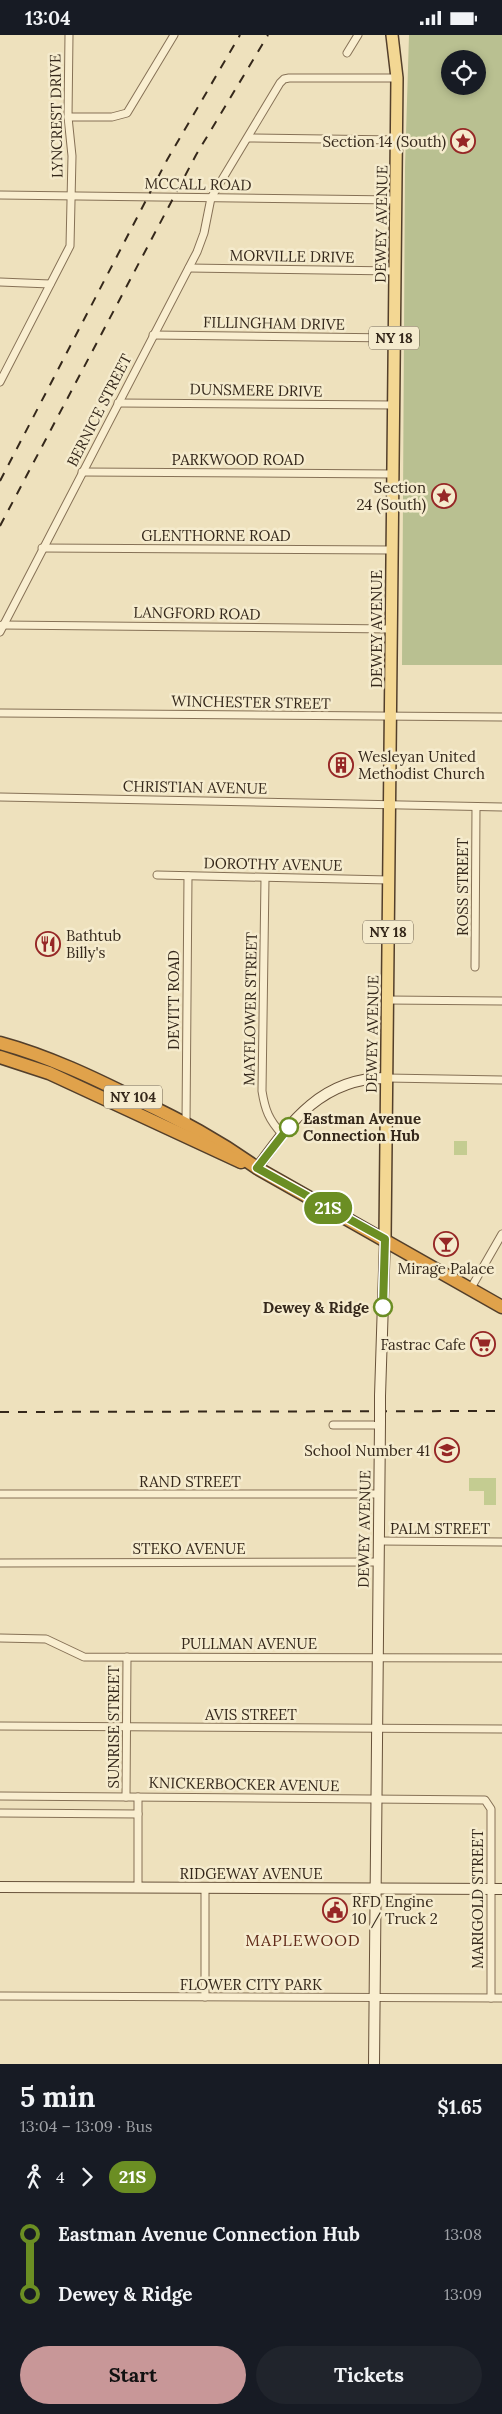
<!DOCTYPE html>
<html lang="en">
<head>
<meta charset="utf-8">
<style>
	:root { --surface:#171b24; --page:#20242c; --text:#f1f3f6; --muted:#9ea1a6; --accent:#c89798 }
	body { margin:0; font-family:Lora,serif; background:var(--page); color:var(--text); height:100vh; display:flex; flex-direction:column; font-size:19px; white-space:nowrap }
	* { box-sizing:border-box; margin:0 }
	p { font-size:16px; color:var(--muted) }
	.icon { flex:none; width:28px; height:28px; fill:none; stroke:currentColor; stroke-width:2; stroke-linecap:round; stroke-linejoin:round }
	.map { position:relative; height:2029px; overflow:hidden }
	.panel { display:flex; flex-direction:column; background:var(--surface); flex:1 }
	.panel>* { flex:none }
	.badge { padding:0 10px; border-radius:16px; font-size:18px; line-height:32px }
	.buttons { position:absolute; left:441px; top:15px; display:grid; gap:10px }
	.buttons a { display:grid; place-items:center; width:45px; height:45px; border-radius:50%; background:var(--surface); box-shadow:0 2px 8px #0003; font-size:25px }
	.map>.badge { position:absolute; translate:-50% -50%; box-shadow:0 0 0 2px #fff }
	.legs { display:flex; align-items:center; gap:8px; height:55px; padding:0 20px; font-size:16px }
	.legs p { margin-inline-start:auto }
	.headline { display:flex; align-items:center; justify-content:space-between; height:85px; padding:0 20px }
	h1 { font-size:28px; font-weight:700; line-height:38px }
	.primary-button { display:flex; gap:10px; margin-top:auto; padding:10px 20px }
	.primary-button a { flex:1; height:58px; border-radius:30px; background:var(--accent); color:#111; font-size:20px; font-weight:700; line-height:58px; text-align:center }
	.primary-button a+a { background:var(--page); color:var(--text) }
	ul { padding:0 20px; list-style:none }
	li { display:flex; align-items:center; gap:18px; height:60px; font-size:19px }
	li i { display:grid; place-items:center; width:8px; height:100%; margin:0 6px; background:currentColor }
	li i::after { content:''; width:12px; height:12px; margin:-6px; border:4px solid; border-radius:50%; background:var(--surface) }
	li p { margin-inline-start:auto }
	li:first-child i { background:linear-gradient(#0000 50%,currentColor 0) }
	li:last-child i { background:linear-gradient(currentColor 50%,#0000 0) }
	.status { display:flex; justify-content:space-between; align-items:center; height:35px; padding:0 25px; background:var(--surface); direction:ltr }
	.status svg { height:14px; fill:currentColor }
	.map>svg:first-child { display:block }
	.green { fill:#c4cc91 }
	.cemetery { fill:#b9c091; fill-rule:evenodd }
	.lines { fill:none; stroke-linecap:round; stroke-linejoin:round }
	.street-casing { stroke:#867156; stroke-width:9 }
	.secondary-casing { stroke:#68523a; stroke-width:12 }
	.primary-casing { stroke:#533f2b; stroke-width:14 }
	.highway-casing { stroke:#533f2b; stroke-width:15 }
	.street { stroke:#f9eed0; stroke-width:7 }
	.secondary { stroke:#f9eed0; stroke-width:10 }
	.primary { stroke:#f3d793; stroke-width:11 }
	.highway { stroke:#e0a24b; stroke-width:12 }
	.rail { stroke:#35281b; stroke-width:2; stroke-dasharray:9 9; stroke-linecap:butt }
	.secondary-bridge-casing { stroke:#68523a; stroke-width:12; stroke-linecap:butt }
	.secondary-bridge { stroke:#f9eed0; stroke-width:10 }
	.line-1-casing { stroke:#fff; stroke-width:11 }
	.line-1 { stroke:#6b8e23; stroke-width:8 }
	.stop-1-dot { fill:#fff; stroke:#6b8e23; stroke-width:2.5 }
	.labels { text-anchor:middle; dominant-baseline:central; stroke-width:5; stroke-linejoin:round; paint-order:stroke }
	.shield { fill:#f5ebcd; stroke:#6f6250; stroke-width:1 }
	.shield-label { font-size:14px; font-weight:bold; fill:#35281b }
	.street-label { font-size:15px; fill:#35281b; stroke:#f5ebcd }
	.poi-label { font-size:15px; fill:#35281b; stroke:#f5ebcd; text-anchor:end }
	.stop-label { font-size:15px; font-weight:bold; fill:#35281b; stroke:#f5ebcd; text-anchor:start }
	.neighbourhood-label { font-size:16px; letter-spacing:1px; fill:#622b1a; stroke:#f5ebcd }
</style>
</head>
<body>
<div class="status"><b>13:04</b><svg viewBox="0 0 49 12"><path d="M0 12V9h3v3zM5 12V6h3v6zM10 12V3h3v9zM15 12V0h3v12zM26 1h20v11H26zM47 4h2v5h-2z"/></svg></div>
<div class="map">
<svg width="502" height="2029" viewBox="0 0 502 2029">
	<rect width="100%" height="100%" fill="#eee1bd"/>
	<g class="green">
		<rect x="454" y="1106" width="13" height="14"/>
		<path d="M 469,1443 L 496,1443 L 496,1470 L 484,1470 L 484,1456 L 469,1456 Z"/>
	</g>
	<path class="cemetery" d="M 409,0 L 502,0 L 502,630 L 402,630 L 405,132 ZM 450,24 L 478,24 L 478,51 L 450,51 Z"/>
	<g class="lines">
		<defs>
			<g id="street">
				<path d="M 347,18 L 358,0"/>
				<path d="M 68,82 L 112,82 L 127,78 L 174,0"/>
				<path d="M 248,103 L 396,105"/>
				<path d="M 0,160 L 396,165"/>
				<path d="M 189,233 L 395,236"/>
				<path d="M 0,247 L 50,249"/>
				<path d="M 153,300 L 394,303"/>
				<path d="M 0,347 L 70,211 L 72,121 L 68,82 L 69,0"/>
				<path d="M 118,368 L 394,370"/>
				<path d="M 82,437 L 393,439"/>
				<path d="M 42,513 L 391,515"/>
				<path d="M 2,590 L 391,594"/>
				<path d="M 0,597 L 197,217 L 204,198 L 211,163 L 280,48 L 284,44 L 289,43 L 397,43"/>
				<path d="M 0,678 L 502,682"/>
				<path d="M 0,762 L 502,772"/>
				<path d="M 157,840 L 389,845"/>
				<path d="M 265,843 L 262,1056 C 265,1075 269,1085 282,1099"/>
				<path d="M 475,932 L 476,772"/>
				<path d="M 387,965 L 502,966"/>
				<path d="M 387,1043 L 502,1045"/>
				<path d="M 186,1089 L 188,841"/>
				<path d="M 471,1253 L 502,1199"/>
				<path d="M 333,1390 L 380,1390"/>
				<path d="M 0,1459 L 379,1459"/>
				<path d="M 379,1506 L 502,1507"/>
				<path d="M 0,1528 L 378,1527"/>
				<path d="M 0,1603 L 46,1604 L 84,1622 L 502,1623"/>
				<path d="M 0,1691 L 502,1694"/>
				<path d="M 0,1761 L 485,1765 L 491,1774 L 491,1963"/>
				<path d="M 126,1762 L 127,1622"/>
				<path d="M 138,1762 L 138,1852"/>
				<path d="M 0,1778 L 138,1779"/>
				<path d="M 205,1853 L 205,1962"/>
				<path d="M 0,1961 L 502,1963"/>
			</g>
			<g id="secondary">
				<path d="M 257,1133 C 291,1086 323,1042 387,1043"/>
				<path d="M 380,1361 L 385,1204"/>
				<path d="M 0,1852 L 502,1854"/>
				<path d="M 374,2029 L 380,1387"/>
			</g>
			<path id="primary" d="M 385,1204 L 397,43 L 392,0"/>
			<g id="highway">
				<path d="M 0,1008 C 48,1021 94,1043 138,1065 C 182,1086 218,1105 257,1133 L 502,1272"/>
				<path d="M 0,1022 L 49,1038 L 241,1127"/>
			</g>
		</defs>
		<use href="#street" class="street-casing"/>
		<use href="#secondary" class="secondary-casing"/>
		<use href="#primary" class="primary-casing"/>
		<use href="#highway" class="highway-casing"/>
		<use href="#street" class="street"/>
		<use href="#secondary" class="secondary"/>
		<use href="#primary" class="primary"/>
		<use href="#highway" class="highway"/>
		<g class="rail">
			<path d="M 0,446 L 167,125 L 240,0"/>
			<path d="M 0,491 L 196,120 L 268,0"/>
			<path d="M 0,1377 L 502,1376"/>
		</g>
		<defs>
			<path id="secondary-bridge" d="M 380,1387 L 380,1361"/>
		</defs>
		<use href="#secondary-bridge" class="secondary-bridge-casing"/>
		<use href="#secondary-bridge" class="secondary-bridge"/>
	</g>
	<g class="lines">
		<defs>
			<path id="line-1" d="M 289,1092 L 257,1133 L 385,1204 L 383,1272"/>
		</defs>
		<use href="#line-1" class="line-1-casing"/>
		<use href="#line-1" class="line-1"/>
	</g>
	<defs>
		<symbol id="sight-ring" viewBox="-11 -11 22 22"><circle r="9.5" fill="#f5ebcd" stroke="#962726" stroke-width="1.5"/><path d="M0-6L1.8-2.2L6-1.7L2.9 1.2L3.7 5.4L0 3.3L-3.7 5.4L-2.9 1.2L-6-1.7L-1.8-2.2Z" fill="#962726"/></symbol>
		<symbol id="building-ring" viewBox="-11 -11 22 22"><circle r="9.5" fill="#f5ebcd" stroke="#962726" stroke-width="1.5"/><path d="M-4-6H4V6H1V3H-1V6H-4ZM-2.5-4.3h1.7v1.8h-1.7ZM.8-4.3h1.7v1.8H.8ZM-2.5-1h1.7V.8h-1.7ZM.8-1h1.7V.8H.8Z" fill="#962726"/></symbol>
		<symbol id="restaurant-ring" viewBox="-11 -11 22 22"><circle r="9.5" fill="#f5ebcd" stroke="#962726" stroke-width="1.5"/><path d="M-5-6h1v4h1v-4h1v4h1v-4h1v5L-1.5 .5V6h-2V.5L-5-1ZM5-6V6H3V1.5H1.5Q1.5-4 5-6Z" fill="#962726"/></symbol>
		<symbol id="bar-ring" viewBox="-11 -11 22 22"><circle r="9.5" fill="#f5ebcd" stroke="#962726" stroke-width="1.5"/><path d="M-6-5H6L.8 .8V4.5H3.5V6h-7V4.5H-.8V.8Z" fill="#962726"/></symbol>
		<symbol id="supermarket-ring" viewBox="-11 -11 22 22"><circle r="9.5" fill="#f5ebcd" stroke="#962726" stroke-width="1.5"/><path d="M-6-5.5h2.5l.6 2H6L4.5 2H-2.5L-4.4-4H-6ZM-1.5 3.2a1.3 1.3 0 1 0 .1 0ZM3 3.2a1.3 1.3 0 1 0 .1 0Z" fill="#962726"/></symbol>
		<symbol id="school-ring" viewBox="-11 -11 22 22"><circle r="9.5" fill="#f5ebcd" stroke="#962726" stroke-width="1.5"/><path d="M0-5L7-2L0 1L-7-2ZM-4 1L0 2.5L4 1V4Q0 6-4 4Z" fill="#962726"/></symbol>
		<symbol id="civic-ring" viewBox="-11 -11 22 22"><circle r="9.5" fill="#f5ebcd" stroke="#962726" stroke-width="1.5"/><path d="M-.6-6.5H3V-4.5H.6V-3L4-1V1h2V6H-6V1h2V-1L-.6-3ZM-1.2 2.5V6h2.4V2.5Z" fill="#962726"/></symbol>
	</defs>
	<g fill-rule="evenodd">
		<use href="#sight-ring" x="449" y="92" width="28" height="28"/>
		<use href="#sight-ring" x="430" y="447" width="28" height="28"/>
		<use href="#building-ring" x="327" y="716" width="28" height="28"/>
		<use href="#restaurant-ring" x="34" y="895" width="28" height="28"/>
		<use href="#bar-ring" x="432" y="1195" width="28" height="28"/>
		<use href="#supermarket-ring" x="469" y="1295" width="28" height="28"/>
		<use href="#school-ring" x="433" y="1401" width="28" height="28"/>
		<use href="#civic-ring" x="321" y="1861" width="28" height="28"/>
	</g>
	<g class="stop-1-dot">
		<circle cx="289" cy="1092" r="9"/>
		<circle cx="383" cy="1272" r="9"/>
	</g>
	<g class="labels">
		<g class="shield">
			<rect x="369" y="291.5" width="50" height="23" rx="4"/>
			<rect x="363" y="885.5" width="50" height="23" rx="4"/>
			<rect x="104" y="1050.5" width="58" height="23" rx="4"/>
		</g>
		<g class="shield-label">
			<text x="394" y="303">NY 18</text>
			<text x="388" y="897">NY 18</text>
			<text x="133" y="1062">NY 104</text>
		</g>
		<g class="street-label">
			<text transform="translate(56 81) rotate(-91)">LYNCREST DRIVE</text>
			<text transform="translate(198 149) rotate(1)">MCCALL ROAD</text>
			<text transform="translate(381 189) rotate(-89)">DEWEY AVENUE</text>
			<text transform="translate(292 221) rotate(1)">MORVILLE DRIVE</text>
			<text transform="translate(274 288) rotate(1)">FILLINGHAM DRIVE</text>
			<text transform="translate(256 355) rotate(1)">DUNSMERE DRIVE</text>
			<text transform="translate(99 375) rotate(-63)">BERNICE STREET</text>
			<text x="238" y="424">PARKWOOD ROAD</text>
			<text x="216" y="500">GLENTHORNE ROAD</text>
			<text transform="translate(197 578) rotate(1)">LANGFORD ROAD</text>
			<text transform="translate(376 594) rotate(-90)">DEWEY AVENUE</text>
			<text transform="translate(251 667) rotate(1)">WINCHESTER STREET</text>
			<text transform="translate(195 752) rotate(1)">CHRISTIAN AVENUE</text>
			<text transform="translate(273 829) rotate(1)">DOROTHY AVENUE</text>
			<text transform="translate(462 852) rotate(-90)">ROSS STREET</text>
			<text transform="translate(173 965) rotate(-90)">DEVITT ROAD</text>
			<text transform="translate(250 974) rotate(-89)">MAYFLOWER STREET</text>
			<text transform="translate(372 999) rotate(-89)">DEWEY AVENUE</text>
			<text x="190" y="1446">RAND STREET</text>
			<text x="440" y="1493">PALM STREET</text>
			<text transform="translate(364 1494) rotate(-89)">DEWEY AVENUE</text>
			<text x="189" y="1513">STEKO AVENUE</text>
			<text x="249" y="1608">PULLMAN AVENUE</text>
			<text x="251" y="1679">AVIS STREET</text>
			<text transform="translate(113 1692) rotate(-90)">SUNRISE STREET</text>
			<text transform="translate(244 1749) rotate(1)">KNICKERBOCKER AVENUE</text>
			<text x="251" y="1838">RIDGEWAY AVENUE</text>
			<text transform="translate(477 1864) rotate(-90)">MARIGOLD STREET</text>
			<text x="251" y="1949">FLOWER CITY PARK</text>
		</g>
		<g class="poi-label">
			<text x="446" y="106">Section 14 (South)</text>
			<text x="426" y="452">Section<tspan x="426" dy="17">24 (South)</tspan></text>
			<text x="358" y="721" text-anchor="start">Wesleyan United<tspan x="358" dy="17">Methodist Church</tspan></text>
			<text x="66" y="900" text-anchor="start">Bathtub<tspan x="66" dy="17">Billy's</tspan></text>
			<text x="446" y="1233" text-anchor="middle">Mirage Palace</text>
			<text x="466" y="1309">Fastrac Cafe</text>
			<text x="430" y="1415">School Number 41</text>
			<text x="352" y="1866" text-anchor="start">RFD Engine<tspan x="352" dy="17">10 / Truck 2</tspan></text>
		</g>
		<g class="stop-label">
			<text x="303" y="1083">Eastman Avenue<tspan x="303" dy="17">Connection Hub</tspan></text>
			<text x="369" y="1272" text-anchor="end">Dewey &amp; Ridge</text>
		</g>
		<g class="neighbourhood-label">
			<text x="303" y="1905">MAPLEWOOD</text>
		</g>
	</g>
</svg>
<div class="buttons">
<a><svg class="icon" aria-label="locate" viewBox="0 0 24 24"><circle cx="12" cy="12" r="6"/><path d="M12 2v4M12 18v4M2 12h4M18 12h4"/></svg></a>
</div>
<b class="badge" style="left:328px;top:1173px;background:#6b8e23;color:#fff">21S</b>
</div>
<section class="panel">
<div class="headline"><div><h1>5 min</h1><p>13:04 – 13:09 · Bus</p></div><b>$1.65</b></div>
<div class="legs"><svg class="icon" aria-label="walk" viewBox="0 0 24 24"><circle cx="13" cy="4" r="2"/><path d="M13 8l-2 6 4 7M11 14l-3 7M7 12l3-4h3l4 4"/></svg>4<svg class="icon" aria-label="forward" viewBox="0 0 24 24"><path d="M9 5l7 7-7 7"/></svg><b class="badge" style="background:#6b8e23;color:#fff">21S</b></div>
<ul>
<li><i style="color:#6b8e23"></i><b>Eastman Avenue Connection Hub</b><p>13:08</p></li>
<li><i style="color:#6b8e23"></i><b>Dewey &amp; Ridge</b><p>13:09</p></li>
</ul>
<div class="primary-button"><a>Start</a><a>Tickets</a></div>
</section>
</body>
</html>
